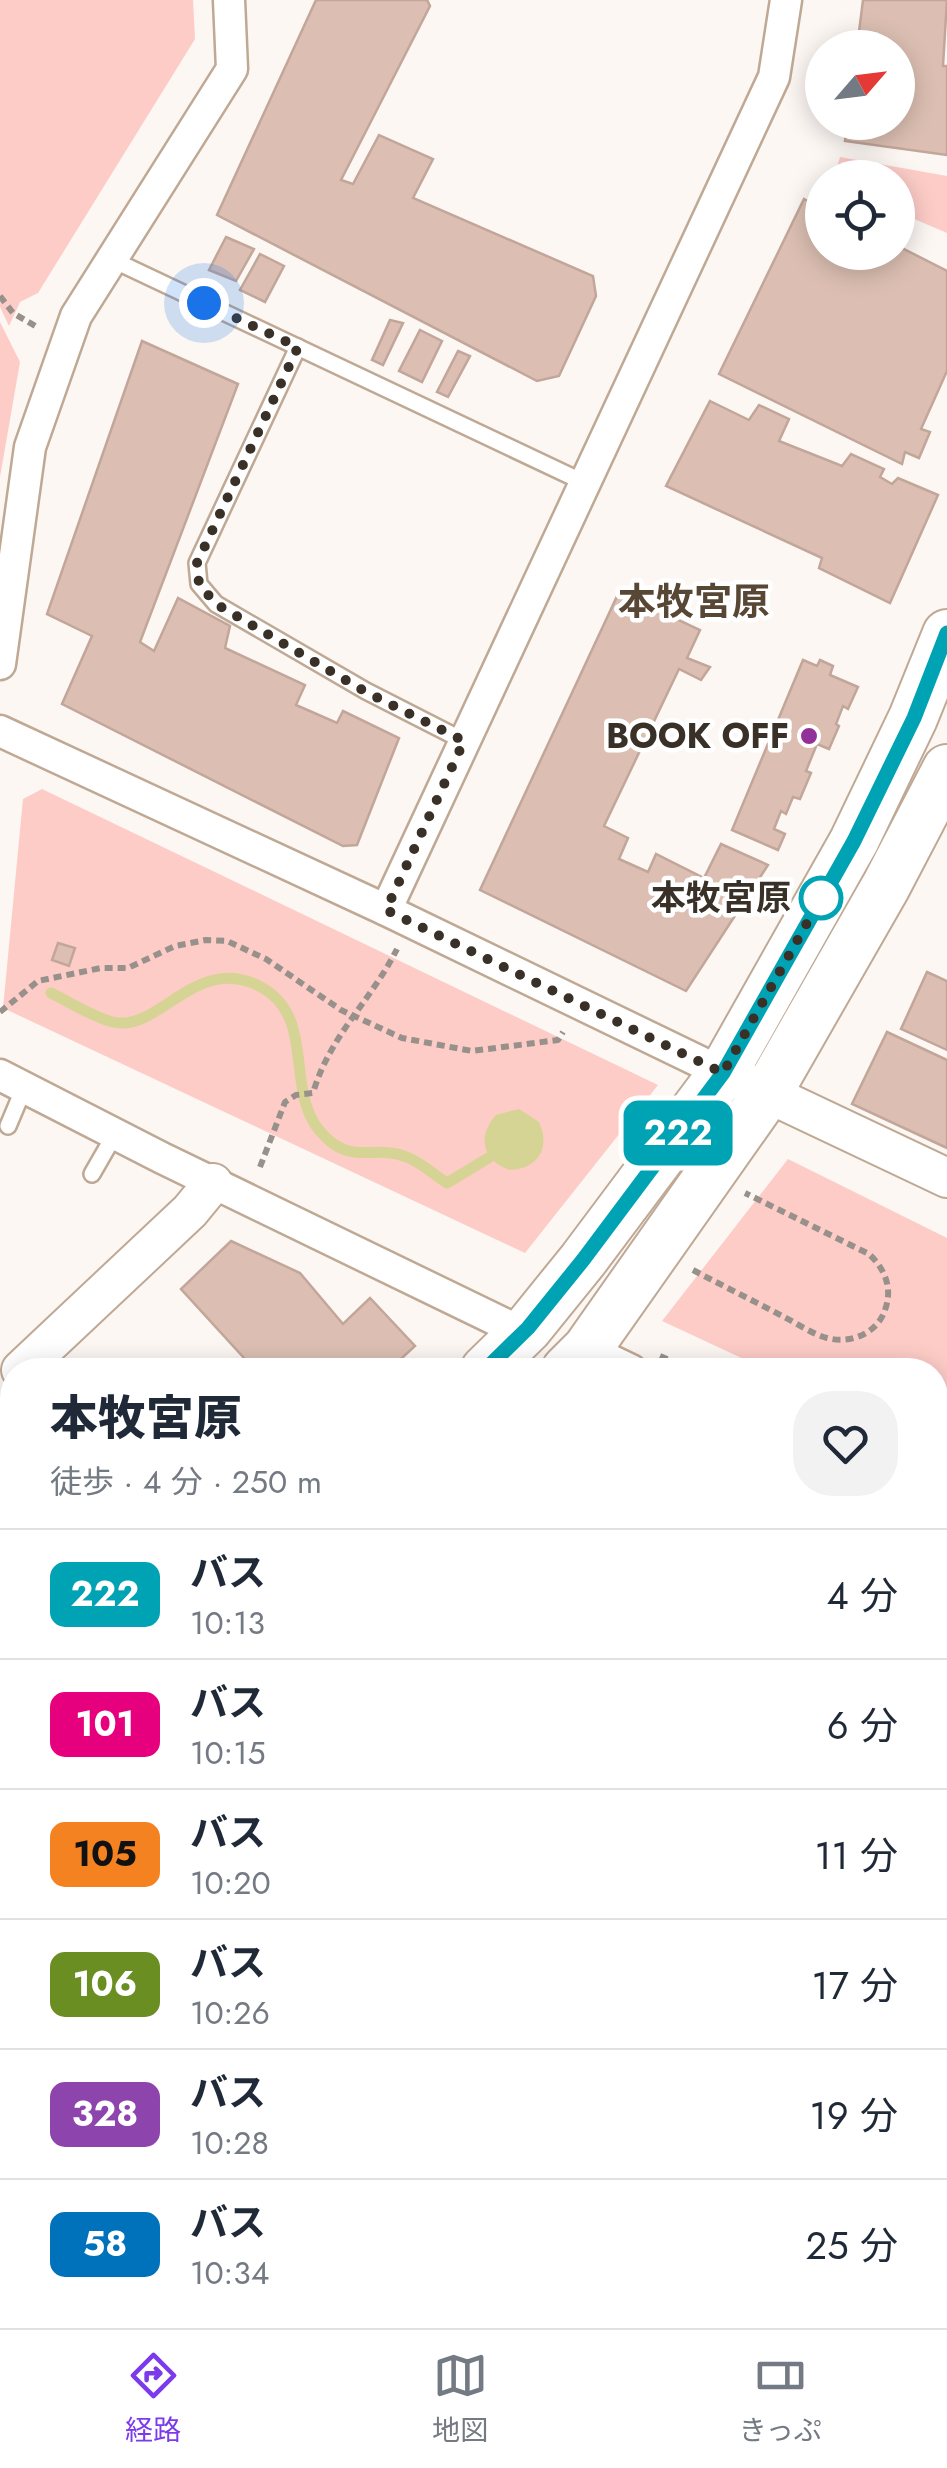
<!DOCTYPE html>
<html lang="ja">
<head>
<meta charset="utf-8">
<style>
	:root { --surface:#fff; --page:#f2f2f3; --text:#1f2937; --muted:#747a83; --line:#e0e1e3; --accent:#7c3aed }
	body { margin:0; font-family:Jost,"Noto Sans JP",sans-serif; background:var(--page); color:var(--text); height:100vh; display:flex; flex-direction:column; font-size:38px; white-space:nowrap }
	* { box-sizing:border-box; margin:0 }
	p { font-size:32px; color:var(--muted) }
	.icon { flex:none; width:55px; height:55px; fill:none; stroke:currentColor; stroke-width:2; stroke-linecap:round; stroke-linejoin:round }
	.map { position:relative; flex:1; overflow:hidden }
	.details { position:absolute; left:0px; top:1358px; width:948px; height:972px; display:flex; flex-direction:column; background:var(--surface); border-radius:40px 40px 0 0; box-shadow:0 5px 25px #0003 }
	.details>* { flex:none }
	.badge { padding:0 20px; border-radius:15px; font-size:35px; line-height:65px }
	.needle { width:65px; rotate:62deg }
	.buttons { position:absolute; left:805px; top:30px; display:grid; gap:20px }
	.buttons a { display:grid; place-items:center; width:110px; height:110px; border-radius:50%; background:var(--surface); box-shadow:0 5px 25px #0003; font-size:50px }
	.you { position:absolute; width:50px; height:50px; margin:-25px; border:8px solid #fff; border-radius:50%; background:#1a73e8; box-shadow:0 0 0 15px #1a73e833 }
	.map>.badge { position:absolute; translate:-50% -50%; box-shadow:0 0 0 5px #fff }
	.round { display:grid; place-items:center; flex:none; width:105px; height:105px; border-radius:40px; background:var(--page) }
	.summary { display:flex; align-items:center; justify-content:space-between; height:170px; padding:0 50px }
	h1 { font-size:48px; font-weight:800; line-height:75px }
	ul { padding:0; list-style:none }
	li { display:flex; align-items:center; gap:30px; height:130px; padding:0 50px; border-top:2px solid var(--line) }
	li div { flex:1 }
	li b { display:block; font-size:38px }
	li em { font-style:normal }
	li .badge { min-width:110px; font-weight:700; text-align:center }
	.dock { display:flex; justify-content:space-around; align-items:center; height:140px; border-top:2px solid var(--line); background:var(--surface); font-size:28px; color:var(--muted) }
	.dock a { display:grid; justify-items:center; gap:5px }
	.dock .current { color:var(--accent) }
	.map>svg:first-child { display:block }
	.green { fill:#fdccc7 }
	.water { fill:#d6d494 }
	.lines { fill:none; stroke-linecap:round; stroke-linejoin:round }
	.stream { stroke:#d6d494; stroke-width:11 }
	.building { fill:#dcbfb2; stroke:#c2a699; stroke-width:2.5 }
	.service-casing { stroke:#bfa995; stroke-width:20 }
	.minor-casing { stroke:#bfa995; stroke-width:35 }
	.tertiary-casing { stroke:#bfa995; stroke-width:42 }
	.primary-casing { stroke:#bfa995; stroke-width:52 }
	.path { stroke:#98918b; stroke-width:6; stroke-dasharray:8 5; stroke-linecap:butt }
	.service { stroke:#fff; stroke-width:15 }
	.minor { stroke:#fff; stroke-width:30 }
	.tertiary { stroke:#fff; stroke-width:38 }
	.primary { stroke:#fff; stroke-width:48 }
	.line-casing { stroke:#fff; stroke-width:22 }
	.line { stroke:#00a3b4; stroke-width:15 }
	.walk { stroke:#393028; stroke-width:10; stroke-dasharray:0 18 }
	.poi-dot { fill:#923199; stroke:#fff; stroke-width:4 }
	.stop-dot { fill:#fff; stroke:#00a3b4; stroke-width:5 }
	.labels { text-anchor:middle; dominant-baseline:central; stroke-width:9; stroke-linejoin:round; paint-order:stroke }
	.poi-label { font-size:35px; font-weight:bold; fill:#393028; stroke:#fff; text-anchor:end }
	.stop-label { font-size:35px; font-weight:bold; fill:#393028; stroke:#fff; text-anchor:end }
	.neighbourhood-label { font-size:38px; font-weight:bold; fill:#594735; stroke:#fff }
</style>
</head>
<body>
<div class="map">
<svg width="947" height="2328" viewBox="0 0 947 2328">
	<rect width="100%" height="100%" fill="#fcf7f3"/>
	<g class="green">
		<path d="M 0,0 L 193,0 L 195,39 L 38,293 L 20,302 L 9,326 L 0,307 Z"/>
		<path d="M 840,157 L 947,176 L 947,233 L 898,212 L 898,178 L 834,177 Z"/>
		<path d="M 0,322 L 20,362 L 0,477 Z"/>
		<path d="M 42,789 L 658,1085 L 525,1253 L 3,1008 L 23,799 Z"/>
		<path d="M 788,1159 L 947,1238 L 947,1454 L 935,1448 L 935,1370 L 767,1370 L 662,1321 Z"/>
		<path d="M 947,2152 L 947,2328 L 881,2328 L 888,2318 L 935,2318 L 935,2166 Z"/>
	</g>
	<path class="water" d="M 519,1109 L 539,1122 C 551,1148 538,1169 509,1170 C 482,1160 477,1136 496,1115 Z"/>
	<g class="lines">
		<path class="stream" d="M 51,993 C 70,1002 92,1017 113,1022 C 160,1033 196,952 261,987 C 316,1017 285,1088 319,1130 C 351,1169 373,1142 409,1158 C 423,1164 434,1175 447,1183 L 490,1157"/>
	</g>
	<g class="building">
		<path d="M 316,0 L 427,0 L 430,6 L 341,180 L 353,184 L 379,135 L 433,159 L 413,198 L 593,276 L 596,296 L 559,376 L 537,381 L 217,215 Z"/>
		<path d="M 863,0 L 947,0 L 943,66 L 947,66 L 947,155 L 845,141 L 847,122 L 898,122 L 898,48 L 857,48 Z"/>
		<path d="M 804,199 L 822,208 L 822,252 L 898,252 L 898,246 L 947,271 L 947,371 L 921,429 L 930,432 L 919,458 L 905,452 L 902,464 L 719,374 Z"/>
		<path d="M 226,237 L 254,249 L 236,281 L 209,270 Z"/>
		<path d="M 260,254 L 284,266 L 265,302 L 240,290 Z"/>
		<path d="M 390,320 L 403,323 L 383,365 L 372,360 Z"/>
		<path d="M 420,330 L 442,341 L 422,382 L 399,371 Z"/>
		<path d="M 142,341 L 238,384 L 140,642 L 154,651 L 178,598 L 230,626 L 225,648 L 305,685 L 296,705 L 337,723 L 343,711 L 399,738 L 357,845 L 343,846 L 62,704 L 92,636 L 47,614 Z"/>
		<path d="M 458,351 L 470,356 L 448,397 L 437,392 Z"/>
		<path d="M 710,401 L 749,420 L 759,405 L 789,419 L 779,441 L 842,466 L 851,454 L 884,469 L 880,477 L 892,484 L 898,478 L 938,495 L 890,603 L 819,568 L 822,558 L 666,486 Z"/>
		<path d="M 619,592 L 700,630 L 687,658 L 710,667 L 701,680 L 679,669 L 604,826 L 628,838 L 619,859 L 648,872 L 656,854 L 704,878 L 721,844 L 768,865 L 686,991 L 480,890 Z"/>
		<path d="M 803,660 L 817,666 L 820,660 L 833,666 L 830,675 L 858,687 L 848,709 L 843,706 L 836,724 L 839,726 L 829,749 L 817,744 L 806,771 L 811,773 L 800,799 L 793,797 L 786,814 L 781,811 L 774,829 L 785,834 L 778,850 L 732,830 Z"/>
		<path d="M 58,943 L 75,948 L 69,966 L 52,960 Z"/>
		<path d="M 927,972 L 947,981 L 947,1050 L 901,1029 Z"/>
		<path d="M 887,1032 L 947,1060 L 947,1148 L 852,1104 Z"/>
		<path d="M 231,1241 L 300,1273 L 343,1324 L 370,1298 L 415,1346 L 389,1370 L 255,1370 L 181,1289 Z"/>
		<path d="M 0,1451 L 12,1474 L 12,1653 L 0,1660 Z"/>
		<path d="M 935,1723 L 947,1733 L 947,1854 L 935,1844 Z"/>
		<path d="M 12,1883 L 12,2086 L 0,2062 L 0,1890 Z"/>
		<path d="M 935,2087 L 947,2097 L 947,2124 L 935,2138 Z"/>
		<path d="M 184,2318 L 284,2318 L 276,2328 L 175,2328 Z"/>
		<path d="M 611,2318 L 716,2318 L 730,2328 L 625,2328 Z"/>
	</g>
	<g class="lines">
		<defs>
			<g id="service">
				<path d="M 111,259 L 583,482"/>
				<path d="M 298,347 L 197,563 L 199,584 L 216,604 L 366,691 L 464,741"/>
				<path d="M 8,1126 L 24,1088"/>
				<path d="M 92,1174 L 115,1134"/>
			</g>
			<g id="minor">
				<path d="M 0,664 L 30,447 L 76,316 L 232,69 L 229,0"/>
				<path d="M 0,731 L 386,910 L 723,1073"/>
				<path d="M 386,910 L 774,77 L 786,0"/>
				<path d="M 0,1075 L 162,1158 L 523,1333"/>
				<path d="M 587,1349 L 631,1370"/>
				<path d="M 935,1517 L 947,1523"/>
				<path d="M 935,1951 L 947,1956"/>
				<path d="M 525,2318 L 531,2328"/>
			</g>
			<g id="tertiary">
				<path d="M 744,1082 L 947,1178"/>
				<path d="M 21,1370 L 190,1211 L 213,1183"/>
				<path d="M 0,2231 L 12,2255"/>
				<path d="M 46,2318 L 52,2328"/>
			</g>
			<g id="primary">
				<path d="M 485,1370 L 528,1328 L 583,1260 L 723,1073 L 854,841 L 913,718 L 947,634"/>
				<path d="M 566,1370 L 587,1349 L 768,1092 L 886,886 L 947,769"/>
				<path d="M 0,1746 L 12,1738"/>
				<path d="M 0,1805 L 12,1798"/>
			</g>
		</defs>
		<use href="#service" class="service-casing"/>
		<use href="#minor" class="minor-casing"/>
		<use href="#tertiary" class="tertiary-casing"/>
		<use href="#primary" class="primary-casing"/>
		<g class="path">
			<path d="M 0,296 L 13,313 L 37,327"/>
			<path d="M 0,1012 L 38,981 L 101,968 L 128,968 L 175,946 L 206,940 L 227,941 L 266,959 L 341,1010 L 402,1038 L 472,1051 L 558,1040 L 563,1032"/>
			<path d="M 260,1167 L 285,1102 L 296,1095 L 313,1093 C 330,1035 371,1001 397,949"/>
			<path d="M 693,1270 C 723,1286 754,1301 784,1317 C 798,1324 812,1334 827,1338 C 850,1344 877,1334 885,1310 C 893,1288 885,1269 869,1254 L 745,1193"/>
			<path d="M 660,1356 L 692,1370"/>
			<path d="M 935,1475 L 947,1480"/>
		</g>
		<use href="#service" class="service"/>
		<use href="#minor" class="minor"/>
		<use href="#tertiary" class="tertiary"/>
		<use href="#primary" class="primary"/>
	</g>
	<g class="lines">
		<defs>
			<path id="line" d="M 485,1370 L 528,1328 L 583,1260 L 723,1073 L 854,841 L 914,718 L 947,633"/>
		</defs>
		<use href="#line" class="line-casing"/>
		<use href="#line" class="line"/>
		<path class="walk" d="M 204,303 L 298,347 L 197,563 L 199,584 L 216,604 L 366,692 L 464,741 L 386,910 L 723,1073 L 821,898"/>
	</g>
	<circle class="poi-dot" cx="809" cy="736" r="10"/>
	<circle class="stop-dot" cx="821" cy="898" r="20"/>
	<g class="labels">
		<g class="poi-label">
			<text x="789" y="736">BOOK OFF</text>
		</g>
		<g class="stop-label">
			<text x="791" y="898">本牧宮原</text>
		</g>
		<g class="neighbourhood-label">
			<text x="694" y="601">本牧宮原</text>
		</g>
	</g>
</svg>
<div class="buttons">
<a><svg class="needle" viewBox="-14 -14 28 28"><path d="M0-13l5 13h-10z" fill="#e53935"/><path d="M0 13l5-13h-10z" fill="#747a83"/></svg></a>
<a><svg class="icon" aria-label="locate" viewBox="0 0 24 24"><circle cx="12" cy="12" r="6"/><path d="M12 2v4M12 18v4M2 12h4M18 12h4"/></svg></a>
</div>
<div class="you" style="left:204px;top:303px"></div>
<b class="badge" style="left:678px;top:1133px;background:#00a3b4;color:#fff">222</b>
<section class="details">
<div class="summary"><div><h1>本牧宮原</h1><p>徒歩 · 4 分 · 250 m</p></div><a class="round"><svg class="icon" aria-label="heart" viewBox="0 0 24 24"><path d="M12 20l-8-8c-3-5 5-10 8-4 3-6 11-1 8 4z"/></svg></a></div>
<ul>
<li><span class="badge" style="background:#00a3b4;color:#fff">222</span><div><b>バス</b><p>10:13</p></div><em>4 分</em></li>
<li><span class="badge" style="background:#e6007e;color:#fff">101</span><div><b>バス</b><p>10:15</p></div><em>6 分</em></li>
<li><span class="badge" style="background:#f58220;color:#111">105</span><div><b>バス</b><p>10:20</p></div><em>11 分</em></li>
<li><span class="badge" style="background:#6b8e23;color:#fff">106</span><div><b>バス</b><p>10:26</p></div><em>17 分</em></li>
<li><span class="badge" style="background:#8e44ad;color:#fff">328</span><div><b>バス</b><p>10:28</p></div><em>19 分</em></li>
<li><span class="badge" style="background:#0072bc;color:#fff">58</span><div><b>バス</b><p>10:34</p></div><em>25 分</em></li>
</ul>
</section>
</div>
<nav class="dock">
<a class="current"><svg class="icon" aria-label="directions" viewBox="0 0 24 24"><path d="M12 3l9 9-9 9-9-9zM9 14v-3h6M13 9l2 2-2 2"/></svg>経路</a>
<a><svg class="icon" aria-label="map" viewBox="0 0 24 24"><path d="M3 6l6-2 6 2 6-2v14l-6 2-6-2-6 2zM9 4v14M15 6v14"/></svg>地図</a>
<a><svg class="icon" aria-label="tickets" viewBox="0 0 24 24"><path d="M3 7h18v10H3zM15 7v10"/></svg>きっぷ</a>
</nav>
</body>
</html>
